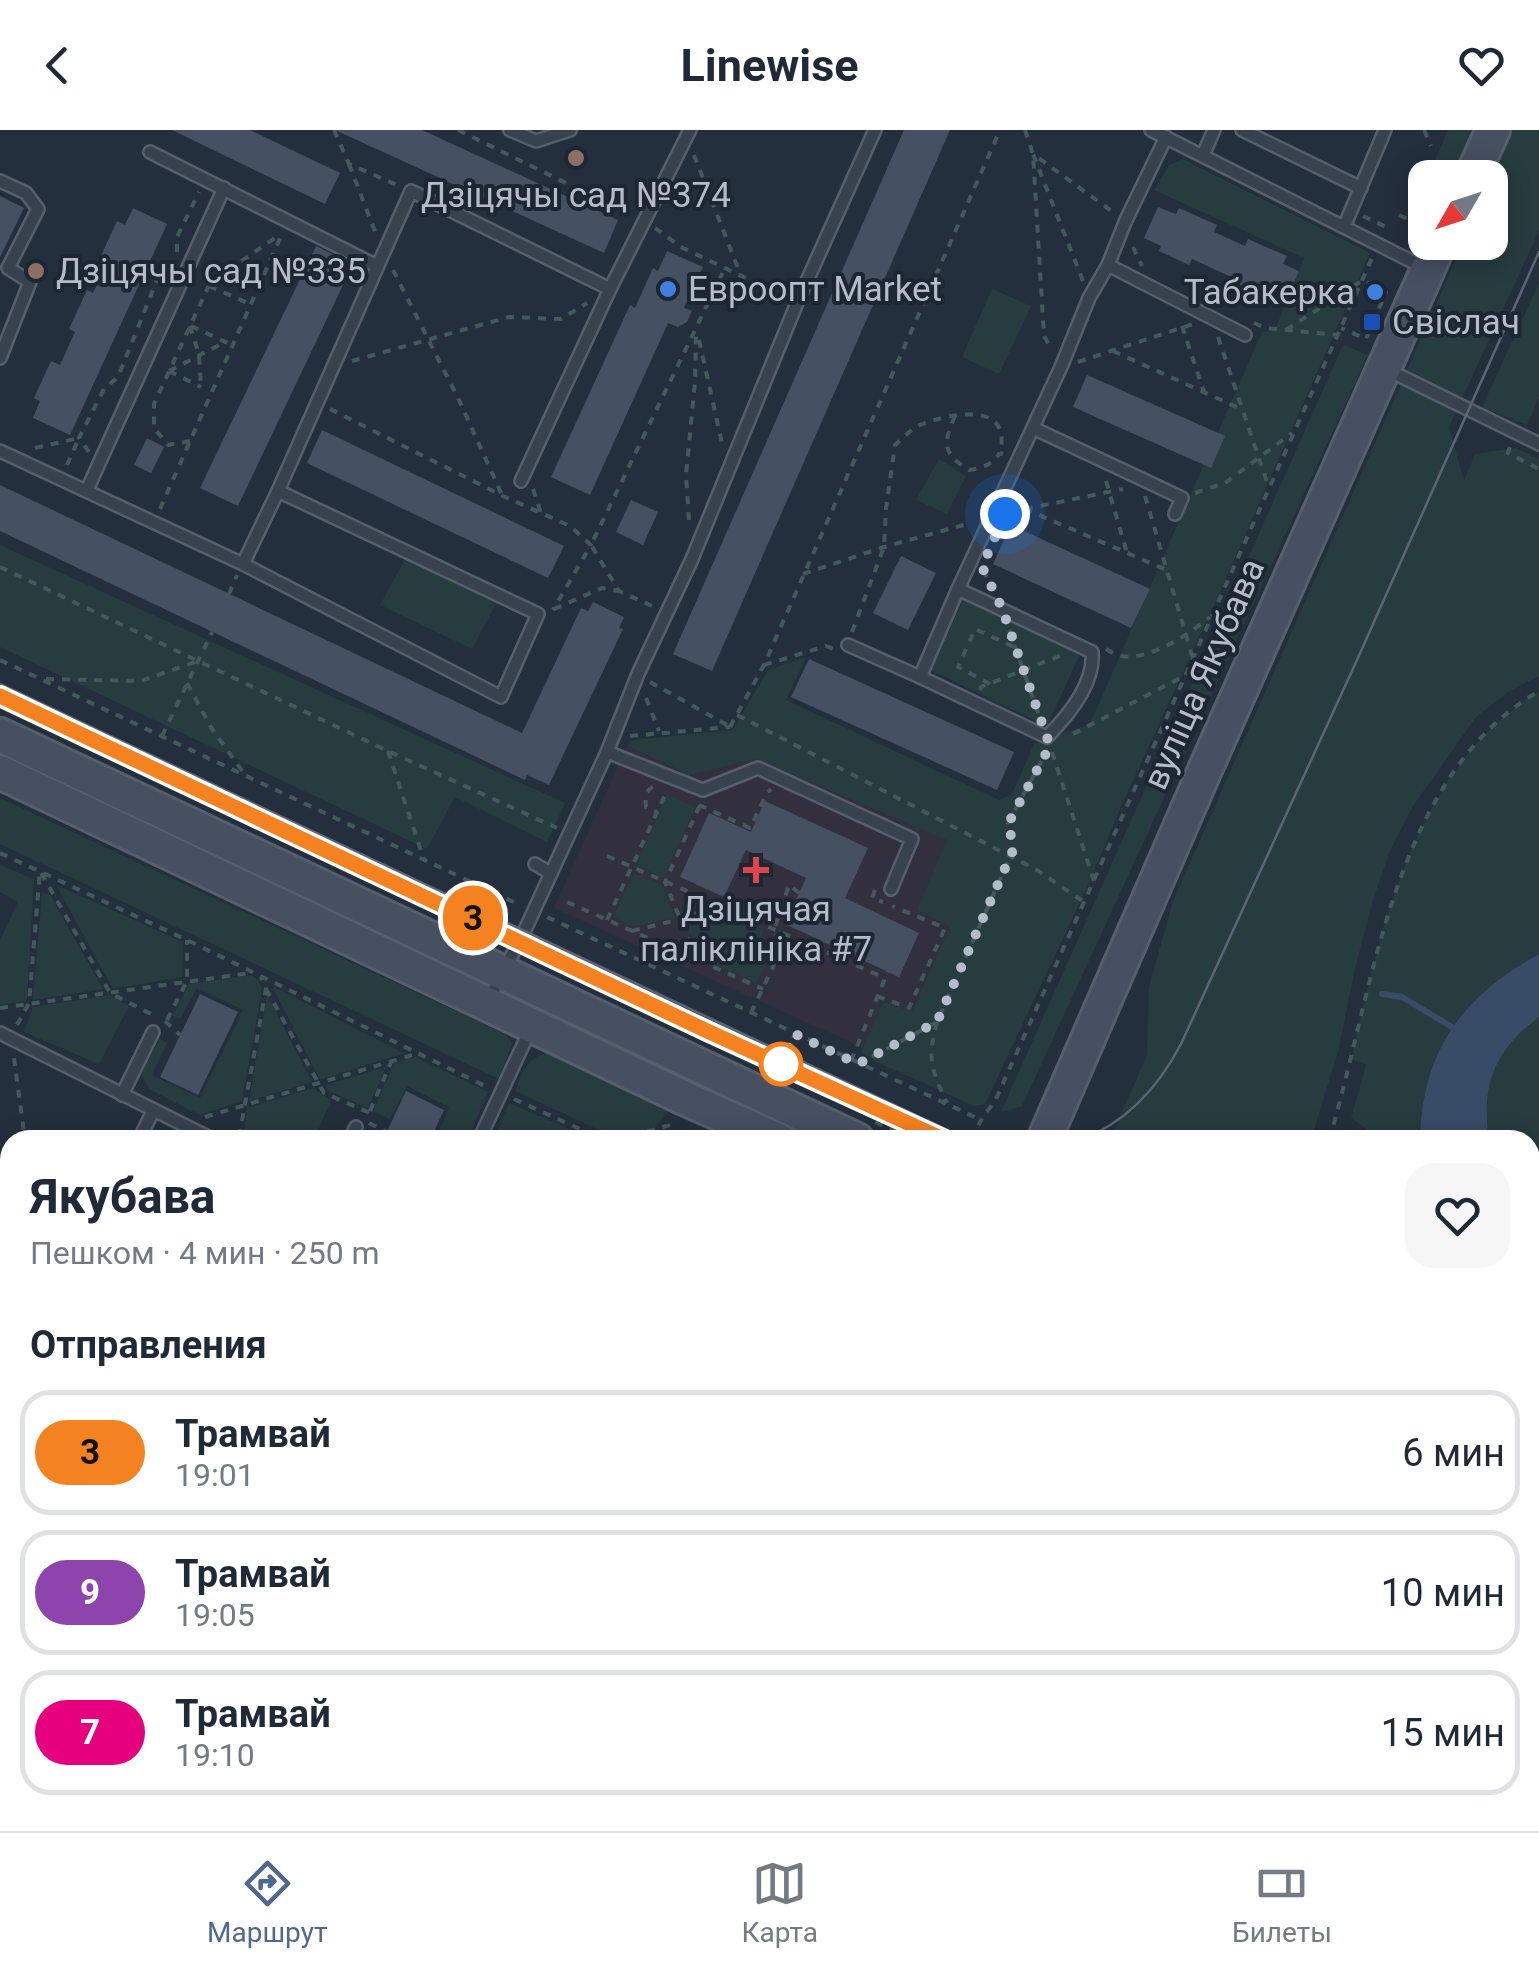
<!DOCTYPE html>
<html lang="ru">
<head>
<meta charset="utf-8">
<style>
	:root { --surface:#fff; --page:#f6f6f7; --text:#1f2937; --muted:#747a83; --line:#e0e1e3; --accent:#4f688e }
	body { margin:0; font-family:Roboto,sans-serif; background:var(--page); color:var(--text); height:100vh; display:flex; flex-direction:column; font-size:38px; white-space:nowrap }
	* { box-sizing:border-box; margin:0 }
	p { font-size:32px; color:var(--muted) }
	.icon { flex:none; width:55px; height:55px; fill:none; stroke:currentColor; stroke-width:2; stroke-linecap:round; stroke-linejoin:round }
	.map { position:relative; flex:1; overflow:hidden }
	.panel { position:absolute; left:0px; top:1000px; width:1540px; height:702px; display:flex; flex-direction:column; background:var(--surface); border-radius:30px 30px 0 0; box-shadow:0 5px 25px #0003 }
	.panel>* { flex:none }
	.badge { padding:0 20px; border-radius:32px; font-size:35px; line-height:65px }
	.needle { width:65px; rotate:231deg }
	.controls { position:absolute; left:1408px; top:30px; display:grid; gap:20px }
	.controls a { display:grid; place-items:center; width:100px; height:100px; border-radius:20px; background:var(--surface); box-shadow:0 5px 25px #0003; font-size:50px }
	.you { position:absolute; width:50px; height:50px; margin:-25px; border:8px solid #fff; border-radius:50%; background:#1a73e8; box-shadow:0 0 0 15px #1a73e833 }
	.map>.badge { position:absolute; translate:-50% -50%; box-shadow:0 0 0 5px #fff }
	h2 { padding:0 30px; font-size:38px; line-height:90px }
	.round { display:grid; place-items:center; flex:none; width:105px; height:105px; border-radius:30px; background:var(--page) }
	.head { display:flex; align-items:center; justify-content:space-between; height:170px; padding:0 30px }
	h1 { font-size:48px; font-weight:700; line-height:75px }
	ul { padding:0; list-style:none }
	li { display:flex; align-items:center; gap:30px; height:125px; margin:0 20px 15px; padding:0 10px; border:5px solid var(--line); border-radius:30px }
	li div { flex:1 }
	li b { display:block; font-size:38px }
	li em { font-style:normal }
	li .badge { min-width:110px; font-weight:700; text-align:center }
	header { display:flex; justify-content:space-between; align-items:center; height:130px; padding:0 30px; background:var(--surface); font-size:45px; font-weight:700 }
	.tab-bar { display:flex; justify-content:space-around; align-items:center; height:140px; border-top:2px solid var(--line); background:var(--surface); font-size:28px; color:var(--muted) }
	.tab-bar a { display:grid; justify-items:center; gap:5px }
	.tab-bar .active { color:var(--accent) }
	.map>svg:first-child { display:block }
	.medical { fill:#32303f }
	.green { fill:#263c3f }
	.water { fill:#394c67 }
	.lines { fill:none; stroke-linecap:round; stroke-linejoin:round }
	.stream { stroke:#394c67; stroke-width:6 }
	.building { fill:#455162 }
	.lane-casing { stroke:#565f6c; stroke-width:16 }
	.secondary-casing { stroke:#565f6c; stroke-width:38 }
	.path { stroke:#44595c; stroke-width:4; stroke-dasharray:8 8; stroke-linecap:butt }
	.lane { stroke:#38414e; stroke-width:11 }
	.secondary { stroke:#465061; stroke-width:32 }
	.tram { stroke:#5a6575; stroke-width:2.5 }
	.line-casing { stroke:#fff; stroke-width:22 }
	.line { stroke:#f58220; stroke-width:15 }
	.walk { stroke:#b4bcc9; stroke-width:10; stroke-dasharray:0 18 }
	.education-dot { fill:#8d6e63; stroke:#1d2633; stroke-width:4 }
	.shop-dot { fill:#3f7fe0; stroke:#1d2633; stroke-width:4 }
	.transit-dot { fill:#1a4fb4; stroke:#1d2633; stroke-width:4 }
	.health-dot { fill:#e0444e; stroke:#1d2633; stroke-width:4 }
	.stop-dot { fill:#fff; stroke:#f58220; stroke-width:5 }
	.labels { text-anchor:middle; dominant-baseline:central; stroke-width:8; stroke-linejoin:round; paint-order:stroke }
	.poi-label { font-size:35px; fill:#b4bcc9; stroke:#1d2633; text-anchor:start }
	.street-label { font-size:35px; fill:#b4bcc9; stroke:#1d2633 }
</style>
</head>
<body>
<header><svg class="icon" aria-label="back" viewBox="0 0 24 24"><path d="M15 5l-7 7 7 7"/></svg>Linewise<svg class="icon" aria-label="heart" viewBox="0 0 24 24"><path d="M12 20l-8-8c-3-5 5-10 8-4 3-6 11-1 8 4z"/></svg></header>
<div class="map">
<svg width="1539" height="1701" viewBox="0 0 1539 1701">
	<rect width="100%" height="100%" fill="#242f3e"/>
	<path class="medical" d="M 627,616 L 682,642 L 758,625 L 952,710 L 974,789 L 928,890 L 866,919 L 554,778 Z"/>
	<g class="green">
		<path d="M 1448,0 L 1475,0 L 1455,47 L 1427,48 Z"/>
		<path d="M 1509,0 L 1539,0 L 1539,101 L 1449,297 L 1464,351 L 1475,324 L 1516,318 L 1539,329 L 1539,546 L 1508,562 L 1476,587 L 1413,676 L 1389,723 L 1372,773 L 1355,839 L 1339,918 L 1311,1010 L 1110,1010 L 1147,925 L 1149,857 L 1173,771 L 1457,127 L 1467,130 L 1475,113 L 1490,112 L 1490,78 L 1502,50 L 1489,43 Z"/>
		<path d="M 1183,29 L 1370,123 L 1215,473 L 1118,683 L 1090,751 L 985,974 L 974,976 L 875,931 L 861,922 L 883,872 L 912,882 L 950,796 L 917,780 L 947,710 L 757,629 L 685,646 L 681,644 L 681,641 L 627,616 L 633,610 L 733,600 L 768,540 L 806,527 L 786,570 L 999,670 L 1012,664 L 1034,614 L 1090,594 L 1262,202 L 1275,200 L 1304,128 L 1154,60 L 1169,35 Z"/>
		<path d="M 1539,153 L 1539,268 L 1527,295 L 1482,277 Z"/>
		<path d="M 992,159 L 1031,176 L 999,244 L 962,227 Z"/>
		<path d="M 1343,215 L 1368,225 L 1022,976 L 1001,982 Z"/>
		<path d="M 939,329 L 966,346 L 947,384 L 916,370 Z"/>
		<path d="M 0,415 L 565,673 L 547,712 L 455,667 L 427,719 L 0,517 Z"/>
		<path d="M 407,426 L 497,472 L 472,519 L 380,475 Z"/>
		<path d="M 965,467 L 1081,522 L 1047,596 L 930,540 Z"/>
		<path d="M 1539,561 L 1539,824 C 1462,866 1422,921 1420,1010 L 1365,1010 L 1368,1000 L 1351,988 L 1366,935 L 1351,929 C 1381,796 1415,638 1539,561 Z"/>
		<path d="M 667,665 L 695,677 L 664,748 L 636,735 Z"/>
		<path d="M 0,668 L 505,904 L 512,913 L 499,949 L 0,714 Z"/>
		<path d="M 0,735 L 34,749 L 27,871 L 0,875 L 0,810 L 18,772 L 0,762 Z"/>
		<path d="M 634,743 L 663,756 L 675,787 L 635,797 L 613,787 Z"/>
		<path d="M 56,755 L 183,812 L 182,847 L 113,859 Z"/>
		<path d="M 42,763 L 50,765 L 103,859 L 33,870 Z"/>
		<path d="M 719,780 L 763,801 L 757,814 L 772,821 L 756,854 L 699,826 L 686,792 Z"/>
		<path d="M 251,845 L 258,849 L 262,859 L 242,971 L 200,985 L 149,959 L 141,944 L 160,909 L 167,913 L 152,945 L 200,968 L 243,880 L 197,858 L 180,889 L 173,886 L 189,854 Z"/>
		<path d="M 272,856 L 404,923 L 320,950 Z"/>
		<path d="M 110,865 L 129,876 L 99,934 L 24,902 L 33,877 Z"/>
		<path d="M 267,865 L 312,952 L 249,971 Z"/>
		<path d="M 1539,887 L 1539,1127 L 1530,1114 L 1530,1010 L 1489,1010 C 1481,955 1494,921 1539,887 Z"/>
		<path d="M 549,923 L 667,982 L 651,1004 L 662,1010 L 621,1010 L 515,961 C 522,943 527,926 549,923 Z"/>
		<path d="M 415,927 L 488,962 L 467,1010 L 436,1010 L 449,977 L 407,956 L 390,989 L 373,982 L 394,933 Z"/>
		<path d="M 386,937 L 368,978 L 328,961 L 326,955 Z"/>
		<path d="M 313,958 L 331,970 L 316,1005 L 324,1010 L 252,1010 L 243,1006 L 247,978 Z"/>
		<path d="M 509,973 L 586,1006 L 578,1010 L 498,1010 L 494,1008 Z"/>
		<path d="M 1530,1239 L 1539,1249 L 1539,1506 L 1530,1493 Z"/>
		<path d="M 793,1693 L 1518,1692 L 1523,1701 L 790,1701 Z"/>
	</g>
	<g class="water">
		<path d="M 1539,824 L 1539,887 C 1494,921 1481,955 1489,1010 L 1420,1010 C 1422,921 1462,866 1539,824 Z"/>
		<path d="M 1530,1114 L 1539,1127 L 1539,1249 L 1530,1239 Z"/>
	</g>
	<g class="lines">
		<path class="stream" d="M 1382,864 L 1402,867 L 1457,900"/>
	</g>
	<g class="building">
		<path d="M 172,0 L 250,0 L 340,43 L 325,74 Z"/>
		<path d="M 335,0 L 422,0 L 618,90 L 604,123 Z"/>
		<path d="M 904,0 L 950,0 L 712,541 L 673,524 Z"/>
		<path d="M 0,66 L 24,78 L 0,127 Z"/>
		<path d="M 1158,77 L 1176,84 L 1179,78 L 1217,95 L 1214,102 L 1245,116 L 1248,109 L 1287,126 L 1283,134 L 1299,141 L 1286,171 L 1260,159 L 1256,167 L 1235,158 L 1238,150 L 1192,129 L 1189,135 L 1159,121 L 1161,116 L 1144,108 Z"/>
		<path d="M 133,78 L 167,94 L 70,305 L 33,288 L 40,271 L 34,268 L 51,231 L 60,235 L 75,202 L 69,199 L 87,160 L 93,163 L 107,134 L 99,130 L 117,91 L 125,95 Z"/>
		<path d="M 316,116 L 353,134 L 238,376 L 200,358 Z"/>
		<path d="M 667,121 L 703,137 L 684,178 L 692,181 L 687,192 L 678,197 L 668,193 L 590,365 L 551,347 L 630,175 L 635,178 L 653,138 L 658,141 Z"/>
		<path d="M 1087,245 L 1225,306 L 1211,338 L 1073,277 Z"/>
		<path d="M 322,300 L 564,416 L 548,448 L 307,333 Z"/>
		<path d="M 147,308 L 164,317 L 151,343 L 134,335 Z"/>
		<path d="M 0,355 L 522,603 L 581,478 L 588,481 L 593,472 L 624,487 L 619,498 L 623,499 L 549,655 L 527,645 L 525,650 L 0,401 Z"/>
		<path d="M 631,370 L 658,382 L 643,415 L 616,402 Z"/>
		<path d="M 1011,395 L 1150,459 L 1131,498 L 993,434 Z"/>
		<path d="M 901,426 L 936,443 L 908,500 L 873,483 Z"/>
		<path d="M 809,529 L 1014,622 L 997,660 L 791,567 Z"/>
		<path d="M 765,671 L 868,718 L 845,768 L 919,803 L 899,847 L 785,794 L 806,748 L 746,720 L 724,767 L 680,747 L 709,683 L 751,702 Z"/>
		<path d="M 200,864 L 238,882 L 198,965 L 160,947 Z"/>
		<path d="M 406,961 L 444,980 L 430,1010 L 383,1010 Z"/>
	</g>
	<g class="lines">
		<defs>
			<g id="lane">
				<path d="M 510,0 L 536,11 L 570,0"/>
				<path d="M 1151,0 L 1423,137"/>
				<path d="M 1242,0 L 1361,58"/>
				<path d="M 150,22 L 377,136"/>
				<path d="M 1203,25 L 1214,0"/>
				<path d="M 0,51 L 26,63 L 38,79 L 8,138 L 30,152 L 0,228"/>
				<path d="M 1344,97 L 1385,0"/>
				<path d="M 1108,135 L 1245,205"/>
				<path d="M 610,159 L 690,0"/>
				<path d="M 1386,239 L 1539,314"/>
				<path d="M 1033,298 L 1182,368 L 1175,384"/>
				<path d="M 0,321 L 243,434 L 501,567 L 538,484 L 278,361 L 243,434"/>
				<path d="M 87,360 L 224,58"/>
				<path d="M 278,361 L 411,61 L 610,159 L 521,351"/>
				<path d="M 848,515 L 920,547 L 958,459 L 1061,237 L 1089,168 L 1108,135 L 1126,90 L 1166,7"/>
				<path d="M 920,547 L 1047,607 C 1068,586 1095,554 1092,522 L 958,459"/>
				<path d="M 607,622 L 703,660 L 758,638 L 912,709 L 891,759"/>
				<path d="M 535,734 L 550,743"/>
				<path d="M 487,873 L 524,802 L 607,622 L 638,544 L 692,429 L 797,173 L 875,0"/>
				<path d="M 0,903 L 214,1010"/>
				<path d="M 122,965 L 153,902"/>
				<path d="M 139,1010 L 153,981"/>
				<path d="M 349,1010 L 356,997"/>
				<path d="M 479,1010 L 530,900"/>
				<path d="M 10,1291 L 3,1311 L 10,1356"/>
				<path d="M 516,1701 L 520,1692"/>
			</g>
			<g id="secondary">
				<path d="M 1471,48 L 1493,0"/>
				<path d="M 0,605 L 857,1010"/>
				<path d="M 0,642 L 684,968 L 778,1010"/>
				<path d="M 1044,1010 L 1204,642 L 1440,112"/>
				<path d="M 743,1701 L 746,1692"/>
			</g>
		</defs>
		<use href="#lane" class="lane-casing"/>
		<use href="#secondary" class="secondary-casing"/>
		<g class="path">
			<path d="M 334,0 L 349,34 L 397,55"/>
			<path d="M 458,0 L 629,84"/>
			<path d="M 1025,0 L 1033,24 L 1044,206 L 1051,218"/>
			<path d="M 1424,0 L 1431,16"/>
			<path d="M 694,25 L 741,146"/>
			<path d="M 349,34 L 376,104"/>
			<path d="M 1399,85 L 1416,93"/>
			<path d="M 1363,86 L 1386,97"/>
			<path d="M 655,98 L 681,117 L 783,166"/>
			<path d="M 1133,117 L 1142,136"/>
			<path d="M 177,122 L 177,107 L 199,62"/>
			<path d="M 393,140 L 459,270 L 502,365"/>
			<path d="M 1083,151 L 1033,24 L 1113,82"/>
			<path d="M 209,156 L 250,174"/>
			<path d="M 1254,193 L 1266,198 L 1338,205"/>
			<path d="M 190,196 L 199,225 L 201,257"/>
			<path d="M 191,196 L 232,215"/>
			<path d="M 1182,196 L 1204,262"/>
			<path d="M 1286,200 L 1363,150 L 1386,162 L 1366,209 L 1341,198"/>
			<path d="M 1218,207 L 1269,358"/>
			<path d="M 699,210 L 722,313"/>
			<path d="M 1113,221 L 1241,279"/>
			<path d="M 352,231 L 509,187 L 561,189 L 587,173"/>
			<path d="M 1078,232 L 1193,194"/>
			<path d="M 169,241 L 225,212"/>
			<path d="M 169,241 L 201,257"/>
			<path d="M 330,279 L 503,366 L 570,396 L 591,415 L 553,480"/>
			<path d="M 955,286 C 943,313 942,323 969,340 C 983,338 991,335 1000,323"/>
			<path d="M 190,311 L 168,315 L 154,298 L 154,274 L 210,153 L 279,105"/>
			<path d="M 1510,317 L 1508,323 L 1539,339"/>
			<path d="M 35,318 L 79,308"/>
			<path d="M 89,322 L 79,308 L 104,259 L 118,247 L 161,140 L 170,140"/>
			<path d="M 67,335 L 79,308"/>
			<path d="M 1106,351 L 1127,423"/>
			<path d="M 533,359 L 541,383"/>
			<path d="M 1195,363 L 1225,353 L 1292,303"/>
			<path d="M 1145,366 L 1193,529"/>
			<path d="M 160,379 L 282,104"/>
			<path d="M 1025,379 L 1123,359"/>
			<path d="M 1009,383 L 1025,379 L 1169,441"/>
			<path d="M 689,390 L 686,345 L 695,252 L 696,205"/>
			<path d="M 0,437 L 388,621 L 557,698"/>
			<path d="M 983,440 L 992,458"/>
			<path d="M 803,444 L 884,417 L 971,393"/>
			<path d="M 229,464 L 237,445"/>
			<path d="M 652,476 L 619,461 L 591,415 L 725,138"/>
			<path d="M 554,479 L 602,458 L 619,461"/>
			<path d="M 1009,500 L 1039,585"/>
			<path d="M 852,502 L 884,417 L 886,378 L 895,315 C 903,308 911,299 920,295 C 950,283 1013,270 1000,323 L 1003,324"/>
			<path d="M 1106,519 C 1111,522 1116,525 1121,526 C 1150,531 1189,504 1210,487"/>
			<path d="M 0,530 L 520,775"/>
			<path d="M 764,535 L 826,516 L 836,520"/>
			<path d="M 46,549 L 141,551 L 198,531"/>
			<path d="M 650,552 L 729,596"/>
			<path d="M 187,553 L 212,599 L 243,642"/>
			<path d="M 990,554 L 958,537 L 975,499 L 1014,517"/>
			<path d="M 980,560 L 981,557 L 1062,525"/>
			<path d="M 646,568 L 659,601"/>
			<path d="M 737,585 L 1037,740 L 1084,772"/>
			<path d="M 730,597 L 764,535 L 1000,0"/>
			<path d="M 1073,604 L 1184,546"/>
			<path d="M 162,606 L 212,502"/>
			<path d="M 630,606 L 730,597"/>
			<path d="M 388,621 L 424,730"/>
			<path d="M 1052,622 L 1094,751"/>
			<path d="M 653,657 C 645,660 645,669 646,677 L 657,682"/>
			<path d="M 699,675 L 750,698 L 767,663 L 771,659"/>
			<path d="M 0,723 L 187,810 L 487,957"/>
			<path d="M 607,726 L 885,848"/>
			<path d="M 875,760 L 872,768 L 883,772"/>
			<path d="M 567,772 L 763,859"/>
			<path d="M 547,787 L 981,990"/>
			<path d="M 607,790 L 666,663"/>
			<path d="M 632,801 L 681,789 L 718,775"/>
			<path d="M 697,830 L 665,752 L 700,675"/>
			<path d="M 266,859 L 324,963 L 370,983 L 367,988"/>
			<path d="M 877,866 L 909,878 L 945,798 L 892,776"/>
			<path d="M 0,878 L 250,843"/>
			<path d="M 751,883 L 782,818 L 774,800 L 789,755 L 799,763"/>
			<path d="M 167,890 L 187,851 L 187,810"/>
			<path d="M 165,891 L 180,905"/>
			<path d="M 937,892 C 927,930 931,938 947,973"/>
			<path d="M 17,895 L 29,873 L 40,741 L 110,863 L 157,887"/>
			<path d="M 787,923 L 795,904"/>
			<path d="M 14,928 L 25,1010"/>
			<path d="M 851,931 L 888,841"/>
			<path d="M 858,934 L 937,892 L 1014,718 L 1008,693 L 1046,623"/>
			<path d="M 514,969 L 604,1010"/>
			<path d="M 370,981 L 392,930"/>
			<path d="M 205,987 L 416,924"/>
			<path d="M 875,992 L 914,1010"/>
			<path d="M 369,993 L 387,1002"/>
			<path d="M 228,1002 L 245,1010"/>
			<path d="M 898,1002 L 903,990"/>
			<path d="M 239,1007 L 266,859 L 261,847"/>
			<path d="M 616,1010 L 674,994"/>
			<path d="M 671,1010 L 673,994"/>
			<path d="M 972,1010 L 981,990 L 996,969 L 1372,128"/>
			<path d="M 1329,1010 C 1374,862 1391,648 1539,561"/>
			<path d="M 0,1278 L 10,1269"/>
			<path d="M 0,1415 L 10,1413"/>
			<path d="M 0,1474 L 10,1472"/>
			<path d="M 0,1501 L 10,1506"/>
			<path d="M 0,1544 L 10,1549"/>
			<path d="M 119,1692 L 122,1701"/>
			<path d="M 550,1692 L 567,1699"/>
			<path d="M 1259,1692 L 1266,1701"/>
			<path d="M 473,1701 L 477,1692"/>
			<path d="M 675,1701 L 679,1692"/>
			<path d="M 815,1701 L 819,1692"/>
			<path d="M 881,1701 L 884,1692"/>
			<path d="M 1017,1701 L 1018,1692"/>
		</g>
		<use href="#lane" class="lane"/>
		<use href="#secondary" class="secondary"/>
		<g class="tram">
			<path d="M 0,554 L 958,1005 L 976,1010"/>
			<path d="M 1080,1010 C 1126,993 1159,956 1181,914 L 1357,530 L 1539,122"/>
		</g>
	</g>
	<g class="lines">
		<defs>
			<path id="line" d="M 0,566 L 705,900 L 945,1010"/>
		</defs>
		<use href="#line" class="line-casing"/>
		<use href="#line" class="line"/>
		<path class="walk" d="M 781,934 L 795,904 L 858,934 L 937,892 L 1014,718 L 1008,694 L 1050,616 L 1002,478 L 982,437 L 1005,384"/>
	</g>
	<g class="education-dot">
		<circle cx="576" cy="28" r="10"/>
		<circle cx="36" cy="141" r="10"/>
	</g>
	<g class="shop-dot">
		<circle cx="668" cy="159" r="10"/>
		<circle cx="1375" cy="162" r="10"/>
	</g>
	<rect class="transit-dot" x="1362" y="182" width="20" height="20" rx="5"/>
	<path class="health-dot" d="M751 725h10v10h10v10h-10v10h-10v-10h-10v-10h10z"/>
	<circle class="stop-dot" cx="781" cy="934" r="20"/>
	<g class="labels">
		<g class="poi-label">
			<text x="576" y="65" text-anchor="middle">Дзіцячы сад №374</text>
			<text x="56" y="141">Дзіцячы сад №335</text>
			<text x="688" y="159">Евроопт Market</text>
			<text x="1355" y="162" text-anchor="end">Табакерка</text>
			<text x="1392" y="192">Свіслач</text>
			<text x="756" y="779" text-anchor="middle">Дзіцячая<tspan x="756" dy="40">паліклініка #7</tspan></text>
		</g>
		<g class="street-label">
			<text transform="translate(1204 544) rotate(-66)">вуліца Якубава</text>
		</g>
	</g>
</svg>
<div class="controls">
<a><svg class="needle" viewBox="-14 -14 28 28"><path d="M0-13l5 13h-10z" fill="#e53935"/><path d="M0 13l5-13h-10z" fill="#747a83"/></svg></a>
</div>
<div class="you" style="left:1005px;top:384px"></div>
<b class="badge" style="left:473px;top:788px;background:#f58220;color:#111">3</b>
<section class="panel">
<div class="head"><div><h1>Якубава</h1><p>Пешком · 4 мин · 250 m</p></div><a class="round"><svg class="icon" aria-label="heart" viewBox="0 0 24 24"><path d="M12 20l-8-8c-3-5 5-10 8-4 3-6 11-1 8 4z"/></svg></a></div>
<h2>Отправления</h2>
<ul>
<li><span class="badge" style="background:#f58220;color:#111">3</span><div><b>Трамвай</b><p>19:01</p></div><em>6 мин</em></li>
<li><span class="badge" style="background:#8e44ad;color:#fff">9</span><div><b>Трамвай</b><p>19:05</p></div><em>10 мин</em></li>
<li><span class="badge" style="background:#e6007e;color:#fff">7</span><div><b>Трамвай</b><p>19:10</p></div><em>15 мин</em></li>
</ul>
</section>
</div>
<nav class="tab-bar">
<a class="active"><svg class="icon" aria-label="directions" viewBox="0 0 24 24"><path d="M12 3l9 9-9 9-9-9zM9 14v-3h6M13 9l2 2-2 2"/></svg>Маршрут</a>
<a><svg class="icon" aria-label="map" viewBox="0 0 24 24"><path d="M3 6l6-2 6 2 6-2v14l-6 2-6-2-6 2zM9 4v14M15 6v14"/></svg>Карта</a>
<a><svg class="icon" aria-label="tickets" viewBox="0 0 24 24"><path d="M3 7h18v10H3zM15 7v10"/></svg>Билеты</a>
</nav>
</body>
</html>
